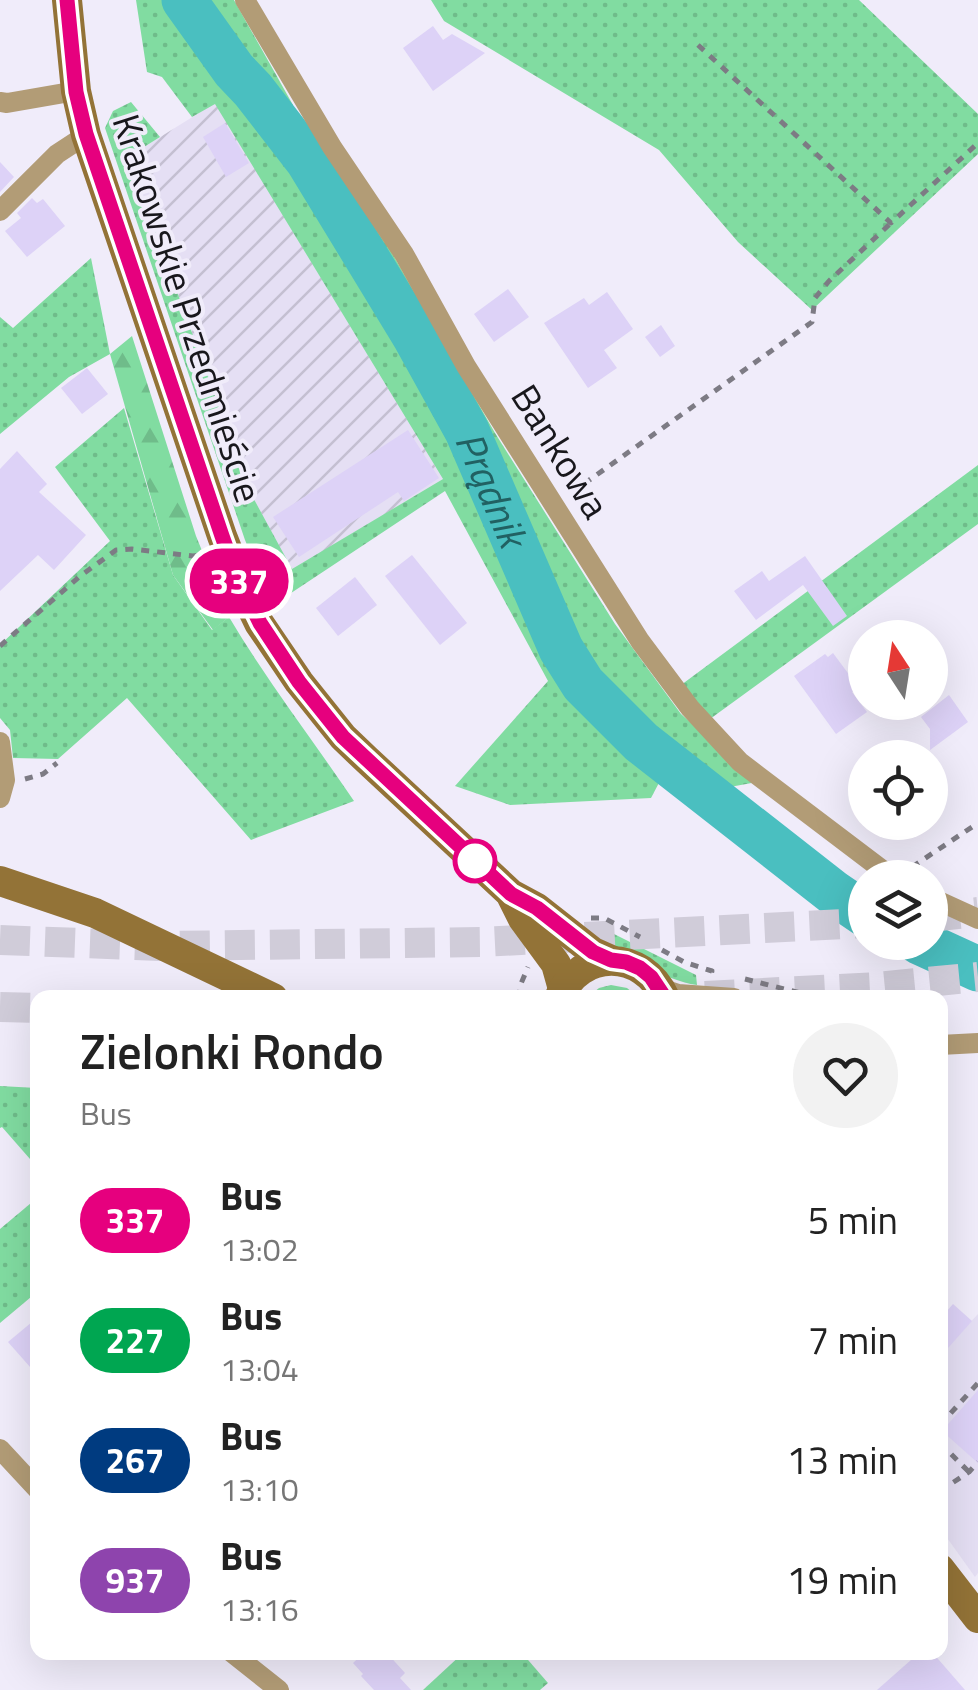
<!DOCTYPE html>
<html lang="en">
<head>
<meta charset="utf-8">
<style>
	:root { --surface:#fff; --page:#f2f2f2; --text:#222; --muted:#767676 }
	body { margin:0; font-family:"Titillium Web",sans-serif; background:var(--page); color:var(--text); height:100vh; display:flex; flex-direction:column; font-size:38px; white-space:nowrap }
	* { box-sizing:border-box; margin:0 }
	p { font-size:32px; color:var(--muted) }
	.icon { flex:none; width:55px; height:55px; fill:none; stroke:currentColor; stroke-width:2; stroke-linecap:round; stroke-linejoin:round }
	.map { position:relative; flex:1; overflow:hidden }
	.panel { position:absolute; left:30px; top:990px; width:918px; height:670px; display:flex; flex-direction:column; background:var(--surface); border-radius:20px; box-shadow:0 10px 40px #0002 }
	.panel>* { flex:none }
	.badge { padding:0 20px; border-radius:32px; font-size:35px; line-height:65px }
	.needle { width:65px; rotate:348deg }
	.buttons { position:absolute; left:848px; top:620px; display:grid; gap:20px }
	.buttons a { display:grid; place-items:center; width:100px; height:100px; border-radius:50%; background:var(--surface); box-shadow:0 10px 40px #0002; font-size:50px }
	.map>.badge { position:absolute; translate:-50% -50%; box-shadow:0 0 0 5px #fff }
	.round { display:grid; place-items:center; flex:none; width:105px; height:105px; border-radius:52px; background:var(--page) }
	.overview { display:flex; align-items:center; justify-content:space-between; height:170px; padding:0 50px }
	h1 { font-size:48px; font-weight:600; line-height:75px }
	ul { padding:0; list-style:none }
	li { display:flex; align-items:center; gap:30px; height:120px; padding:0 50px }
	li div { flex:1 }
	li b { display:block; font-size:38px }
	li em { font-style:normal }
	li .badge { min-width:110px; font-weight:700; text-align:center }
	.map>svg:first-child { display:block }
	.built { fill:#e5dff4 }
	.industrial { fill:url(#industrial-furrows) }
	.grass { fill:url(#grass-dots) }
	.forest { fill:url(#forest-firs) }
	.lines { fill:none; stroke-linecap:round; stroke-linejoin:round }
	.river { stroke:#4abfc0; stroke-width:45 }
	.building { fill:#ddd2f7 }
	.highway-tunnel { stroke:#d0ccd9; stroke-width:30; stroke-dasharray:30 15; stroke-linecap:butt }
	.path { stroke:#7d7b84; stroke-width:5; stroke-dasharray:8 8; stroke-linecap:butt }
	.street { stroke:#b29c76; stroke-width:20 }
	.secondary { stroke:#937337; stroke-width:30 }
	.line-casing { stroke:#fff; stroke-width:22 }
	.line { stroke:#e6007e; stroke-width:15 }
	.stop-dot { fill:#fff; stroke:#e6007e; stroke-width:5 }
	.labels { text-anchor:middle; dominant-baseline:central; stroke-width:8; stroke-linejoin:round; paint-order:stroke }
	.street-label { font-size:38px; fill:#18171c; stroke:#f0ecfa }
	.water-label { font-size:40px; font-style:italic; fill:#216162; stroke:#f0ecfa }
</style>
</head>
<body>
<div class="map">
<svg width="978" height="1690" viewBox="0 0 978 1690">
	<defs>
		<pattern id="industrial-furrows" width="10" height="10" patternUnits="userSpaceOnUse" patternTransform="scale(2.5)"><rect width="10" height="10" fill="#e5dff4"/><path d="M-1 1l2-2M0 10L10 0M9 11l2-2" fill="none" stroke="#c4bfd1"/></pattern>
		<pattern id="grass-dots" width="8" height="8" patternUnits="userSpaceOnUse" patternTransform="scale(2.5)"><rect width="8" height="8" fill="#81dca1"/><path d="M2 2h.1M6 6h.1" fill="none" stroke="#6fbc8a" stroke-width="1.8" stroke-linecap="round"/></pattern>
		<pattern id="forest-firs" width="22" height="20" patternUnits="userSpaceOnUse" patternTransform="scale(2.5)"><rect width="22" height="20" fill="#81dca1"/><path d="M5 1l3.5 6h-7zM16 11l3.5 6h-7z" fill="#6fbc8a"/></pattern>
	</defs>
	<rect width="100%" height="100%" fill="#f0ecfa"/>
	<path class="built" d="M 978,1314 L 978,1573 L 975,1577 L 940,1528 L 940,1355 Z"/>
	<path class="industrial" d="M 215,103 L 443,479 L 292,570 L 250,492 L 128,157 Z"/>
	<g class="grass">
		<path d="M 136,0 L 179,0 L 367,282 L 429,397 L 550,661 L 573,695 L 661,779 L 651,798 L 510,805 L 455,786 L 548,681 L 445,491 L 276,603 L 259,573 L 245,540 L 105,128 L 113,111 L 131,102 L 160,137 L 128,157 L 250,492 L 292,569 L 443,479 L 215,104 L 192,117 L 162,77 L 147,72 Z"/>
		<path d="M 199,0 L 234,0 L 293,105 L 286,113 L 212,24 Z"/>
		<path d="M 431,0 L 859,0 L 978,114 L 978,154 L 812,310 L 738,242 L 659,150 L 444,21 Z"/>
		<path d="M 376,225 L 495,433 L 615,624 L 681,714 L 757,782 L 719,789 L 621,710 L 579,660 L 452,381 L 366,230 Z"/>
		<path d="M 91,258 L 110,354 L 69,377 L 0,434 L 0,317 L 13,328 Z"/>
		<path d="M 124,408 L 173,575 L 212,630 L 229,617 C 267,681 312,739 354,801 L 251,840 L 127,698 L 58,759 L 13,758 L 10,730 L 0,718 L 0,645 L 110,541 L 55,467 Z"/>
		<path d="M 978,465 L 978,524 L 710,719 L 681,685 Z"/>
		<path d="M 600,927 L 696,975 L 697,985 C 664,981 615,949 586,931 Z"/>
		<path d="M 611,985 L 627,988 L 638,997 L 588,997 L 599,988 Z"/>
		<path d="M 0,1086 L 37,1088 L 37,1167 L 2,1127 L 0,1128 Z"/>
		<path d="M 37,1198 L 37,1292 L 0,1323 L 0,1229 Z"/>
		<path d="M 463,1653 L 522,1653 L 548,1683 L 540,1690 L 423,1690 Z"/>
	</g>
	<path class="forest" d="M 132,336 L 196,536 L 229,617 L 213,630 L 173,575 L 110,354 Z"/>
	<g class="lines">
		<g class="river">
			<path id="s1" d="M 184,0 L 234,70 L 253,90 L 308,161 L 415,337 L 467,431 L 561,649 L 583,684 L 641,742 L 834,893 L 865,914"/>
			<path d="M 919,942 L 978,969"/>
		</g>
	</g>
	<g class="building">
		<path d="M 433,26 L 443,40 L 452,34 L 485,53 L 433,91 L 403,48 Z"/>
		<path d="M 225,123 L 249,163 L 226,177 L 203,137 Z"/>
		<path d="M 0,162 L 14,177 L 0,192 Z"/>
		<path d="M 32,198 L 37,203 L 43,199 L 65,226 L 27,257 L 5,231 L 21,218 L 17,213 Z"/>
		<path d="M 508,289 L 529,317 L 494,342 L 474,314 Z"/>
		<path d="M 607,292 L 633,329 L 604,350 L 617,368 L 588,388 L 544,323 L 584,298 L 589,305 Z"/>
		<path d="M 661,325 L 675,346 L 660,357 L 645,337 Z"/>
		<path d="M 87,368 L 108,394 L 82,414 L 61,388 Z"/>
		<path d="M 408,430 L 439,478 L 404,501 L 398,492 L 299,557 L 273,517 Z"/>
		<path d="M 17,451 L 47,484 L 39,492 L 86,535 L 54,570 L 38,555 L 0,591 L 0,469 Z"/>
		<path d="M 412,555 L 467,623 L 440,645 L 385,576 Z"/>
		<path d="M 805,556 L 847,616 L 833,626 L 803,585 L 756,620 L 734,591 L 762,571 L 769,581 Z"/>
		<path d="M 355,577 L 377,605 L 338,636 L 316,608 Z"/>
		<path d="M 833,653 L 859,688 L 852,692 L 867,712 L 836,734 L 794,676 L 825,654 L 828,657 Z"/>
		<path d="M 949,695 L 968,722 L 930,750 L 930,729 L 921,717 Z"/>
		<path d="M 953,1304 L 972,1321 L 940,1357 L 940,1319 Z"/>
		<path d="M 38,1317 L 38,1376 L 8,1342 Z"/>
		<path d="M 978,1390 L 978,1463 L 942,1431 Z"/>
		<path d="M 365,1652 L 386,1652 L 405,1673 L 400,1678 L 411,1690 L 374,1690 L 361,1676 L 363,1674 L 353,1663 Z"/>
		<path d="M 920,1652 L 932,1652 L 965,1690 L 877,1690 Z"/>
	</g>
	<g class="lines">
		<g class="highway-tunnel">
			<path d="M 930,917 L 978,912"/>
			<path d="M 0,940 L 160,946 L 481,942 L 865,923"/>
			<path d="M 705,996 L 877,987 L 978,977"/>
			<path d="M 0,1007 L 38,1008"/>
		</g>
		<g class="path">
			<path d="M 698,45 L 891,223 L 978,143"/>
			<path d="M 571,493 L 812,322 L 815,298 L 829,281 L 891,223"/>
			<path d="M 0,646 L 79,577 L 116,550 L 132,549 L 193,556 L 201,555"/>
			<path d="M 25,779 L 43,774 L 57,763"/>
			<path d="M 912,867 L 978,823"/>
			<path d="M 591,918 L 604,918 L 640,937"/>
			<path d="M 662,950 L 684,962 L 712,971 L 711,975"/>
			<path d="M 745,979 L 820,998"/>
			<path d="M 519,998 L 520,986 L 528,967"/>
			<path d="M 940,1425 L 978,1383"/>
			<path d="M 940,1443 L 969,1472"/>
			<path d="M 940,1491 L 969,1472 L 978,1462"/>
		</g>
		<g class="street">
			<path d="M 245,0 L 332,147 L 404,254 L 466,366 L 640,641 L 690,708 L 740,762 L 893,878"/>
			<path d="M 0,102 L 7,103 L 76,91"/>
			<path d="M 0,211 L 57,154 L 86,135"/>
			<path d="M 0,742 L 5,780 L 0,798"/>
			<path d="M 930,897 L 978,919"/>
			<path d="M 660,988 L 678,994 L 734,998"/>
			<path d="M 940,1045 L 978,1043"/>
			<path d="M 0,1449 L 38,1490"/>
			<path d="M 231,1652 L 279,1690"/>
		</g>
		<g class="secondary">
			<path d="M 67,0 L 76,91 L 86,135 L 222,536 L 244,592 L 259,623 L 299,682 L 343,737 L 366,759 L 511,894 L 537,908 L 593,952 L 611,960"/>
			<path d="M 0,881 L 95,913 L 273,998"/>
			<path d="M 512,897 L 523,919 L 556,964 L 563,989"/>
			<path d="M 559,998 C 580,948 643,949 665,998"/>
			<path d="M 940,1569 L 978,1618"/>
		</g>
	</g>
	<g class="lines">
		<defs>
			<path id="line" d="M 67,0 L 76,92 L 86,134 L 222,536 L 235,572 L 260,623 L 299,682 L 343,737 L 511,894 L 537,908 L 593,952 L 611,960 L 626,962 L 640,968 L 651,977 L 665,998"/>
		</defs>
		<use href="#line" class="line-casing"/>
		<use href="#line" class="line"/>
	</g>
	<circle class="stop-dot" cx="475" cy="861" r="20"/>
	<g class="labels">
		<g class="street-label">
			<text transform="translate(188 308) rotate(72)">Krakowskie Przedmieście</text>
			<text transform="translate(561 451) rotate(58)">Bankowa</text>
		</g>
		<g class="water-label">
			<text stroke="none"><textPath href="#s1" startOffset="580">Prądnik</textPath></text>
		</g>
	</g>
</svg>
<div class="buttons">
<a><svg class="needle" viewBox="-14 -14 28 28"><path d="M0-13l5 13h-10z" fill="#e53935"/><path d="M0 13l5-13h-10z" fill="#767676"/></svg></a>
<a><svg class="icon" aria-label="locate" viewBox="0 0 24 24"><circle cx="12" cy="12" r="6"/><path d="M12 2v4M12 18v4M2 12h4M18 12h4"/></svg></a>
<a><svg class="icon" aria-label="layers" viewBox="0 0 24 24"><path d="M12 4l9 5-9 5-9-5zM3 14l9 5 9-5"/></svg></a>
</div>
<b class="badge" style="left:239px;top:581px;background:#e6007e;color:#fff">337</b>
<section class="panel">
<div class="overview"><div><h1>Zielonki Rondo</h1><p>Bus</p></div><a class="round"><svg class="icon" aria-label="heart" viewBox="0 0 24 24"><path d="M12 20l-8-8c-3-5 5-10 8-4 3-6 11-1 8 4z"/></svg></a></div>
<ul>
<li><span class="badge" style="background:#e6007e;color:#fff">337</span><div><b>Bus</b><p>13:02</p></div><em>5 min</em></li>
<li><span class="badge" style="background:#00a651;color:#fff">227</span><div><b>Bus</b><p>13:04</p></div><em>7 min</em></li>
<li><span class="badge" style="background:#003b80;color:#fff">267</span><div><b>Bus</b><p>13:10</p></div><em>13 min</em></li>
<li><span class="badge" style="background:#8e44ad;color:#fff">937</span><div><b>Bus</b><p>13:16</p></div><em>19 min</em></li>
</ul>
</section>
</div>
</body>
</html>
